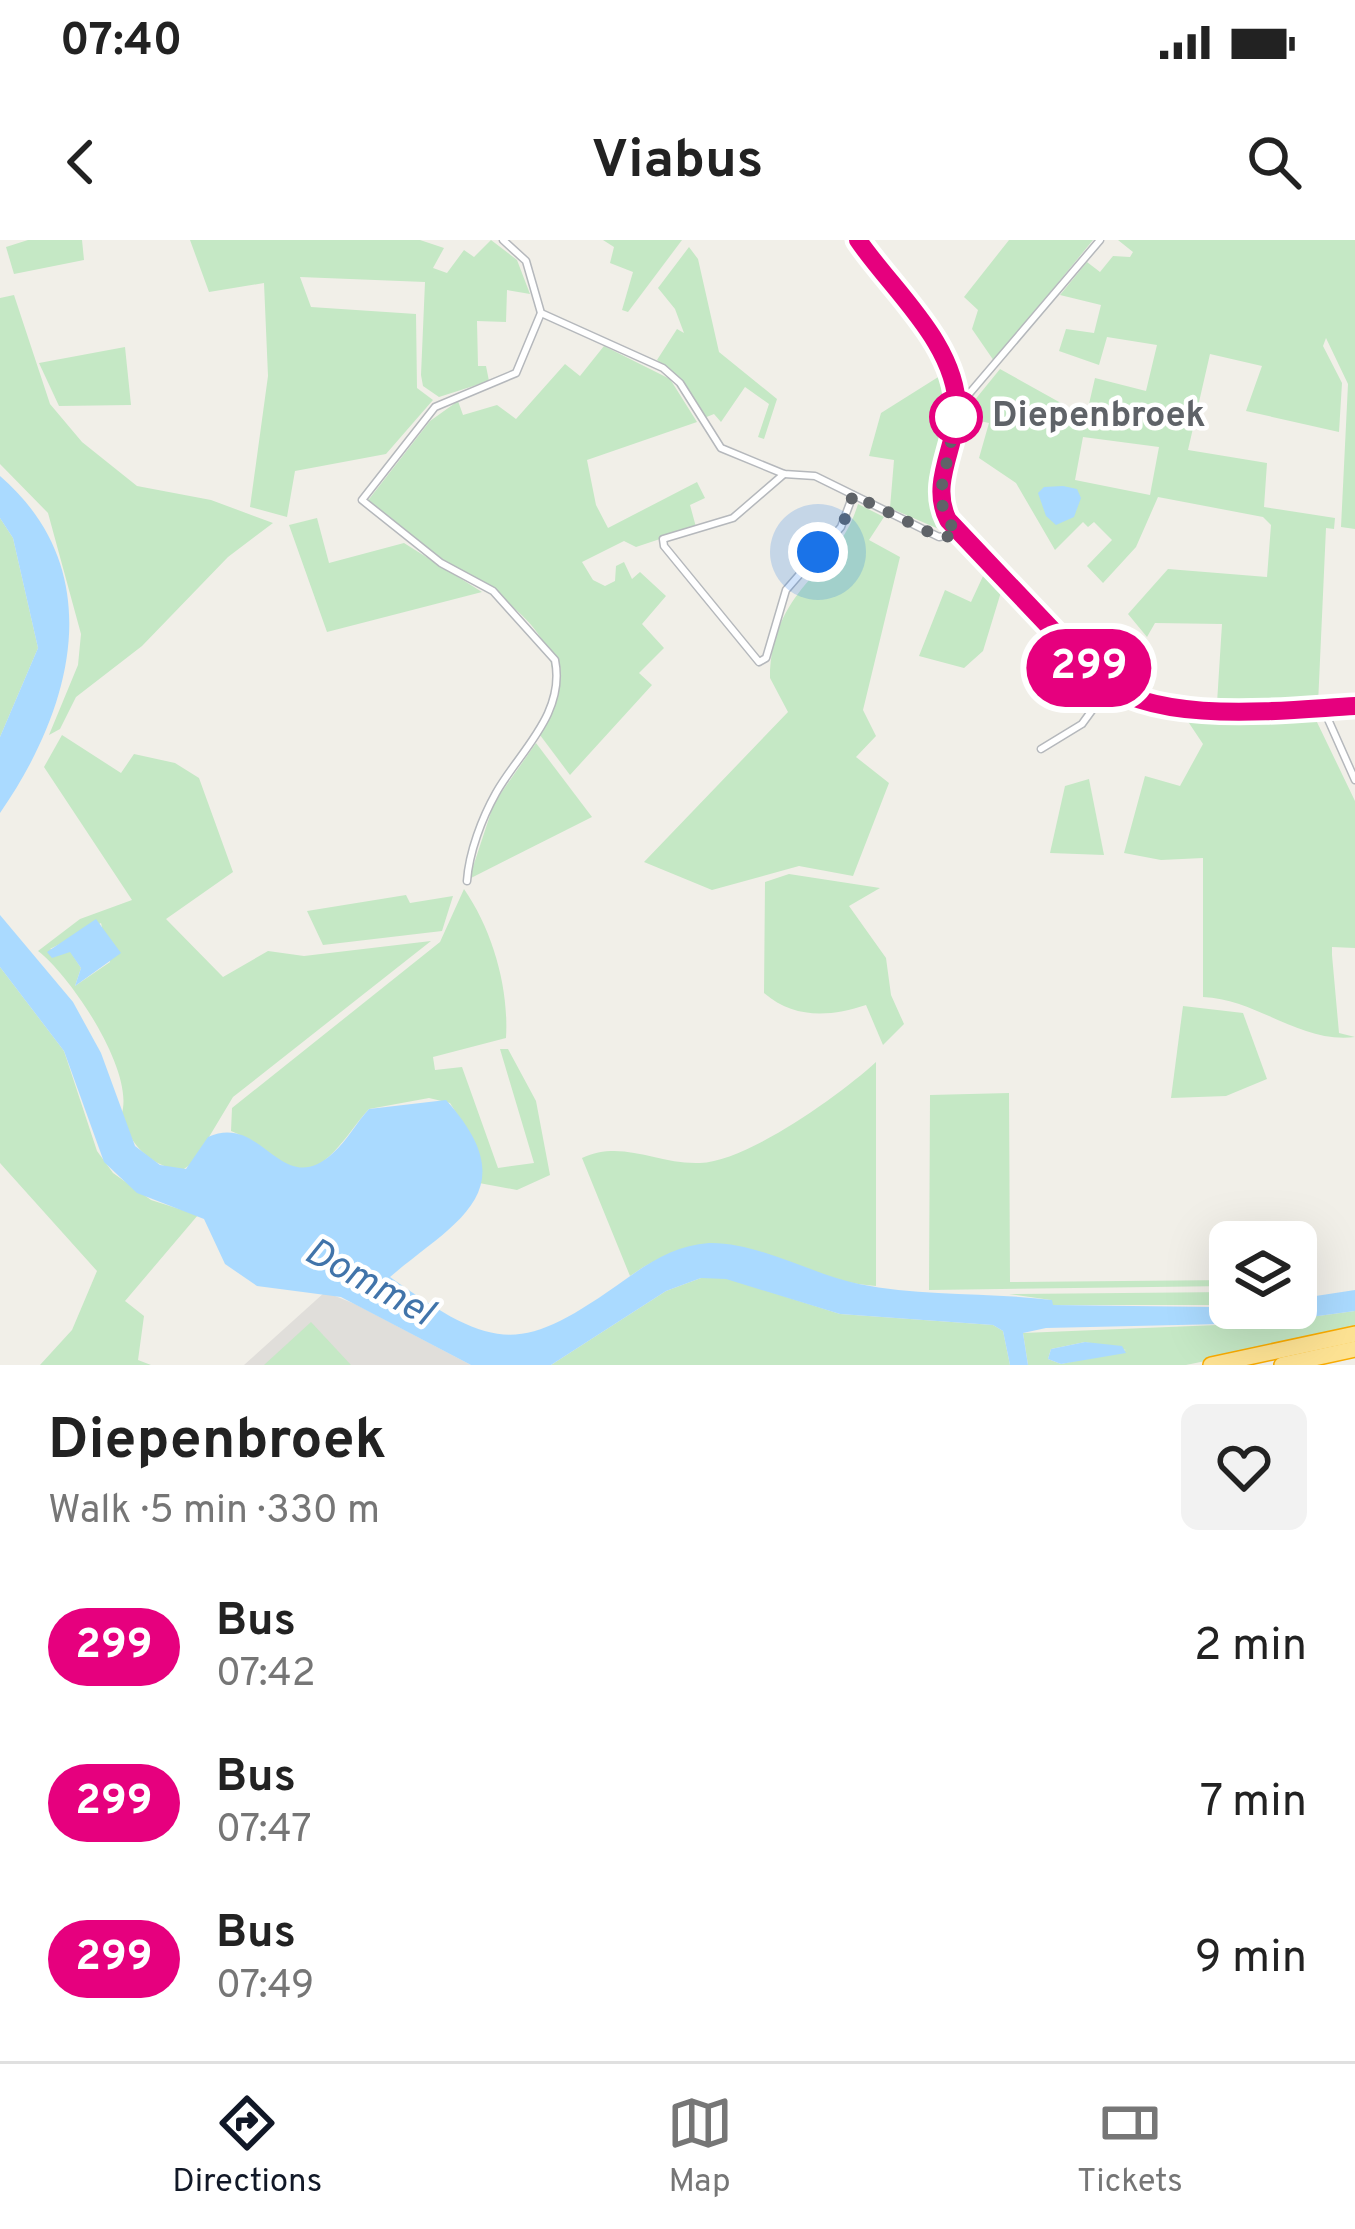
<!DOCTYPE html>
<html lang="en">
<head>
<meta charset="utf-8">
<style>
	:root { --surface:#fff; --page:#f2f2f2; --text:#222; --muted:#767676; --line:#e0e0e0; --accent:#111827 }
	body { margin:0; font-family:Overpass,sans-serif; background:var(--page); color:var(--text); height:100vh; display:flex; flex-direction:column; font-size:45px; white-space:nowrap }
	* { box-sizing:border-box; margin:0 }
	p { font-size:39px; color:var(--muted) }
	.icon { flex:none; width:66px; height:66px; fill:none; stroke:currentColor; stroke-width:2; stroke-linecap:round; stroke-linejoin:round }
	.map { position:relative; height:1125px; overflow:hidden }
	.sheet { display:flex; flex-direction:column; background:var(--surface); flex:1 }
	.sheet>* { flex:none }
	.badge { padding:0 24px; border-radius:39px; font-size:42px; line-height:78px }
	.tools { position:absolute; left:1209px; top:981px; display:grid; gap:24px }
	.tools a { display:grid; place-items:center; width:108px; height:108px; border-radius:18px; background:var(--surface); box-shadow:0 12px 48px #0002; font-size:60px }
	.you { position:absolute; width:60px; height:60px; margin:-30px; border:9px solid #fff; border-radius:50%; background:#1a73e8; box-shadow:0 0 0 18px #1a73e833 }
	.map>.badge { position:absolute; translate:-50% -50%; box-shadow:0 0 0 6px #fff }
	.round { display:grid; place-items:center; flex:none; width:126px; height:126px; border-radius:18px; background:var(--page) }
	.headline { display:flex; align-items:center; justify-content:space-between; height:204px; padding:0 48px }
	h1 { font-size:57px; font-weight:700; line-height:90px }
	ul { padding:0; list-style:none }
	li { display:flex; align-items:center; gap:36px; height:156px; padding:0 48px }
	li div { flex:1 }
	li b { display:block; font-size:45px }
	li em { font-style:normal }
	li .badge { min-width:132px; font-weight:700; text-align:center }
	.status { display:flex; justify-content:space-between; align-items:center; height:84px; padding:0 60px; background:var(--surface); direction:ltr }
	.status svg { height:33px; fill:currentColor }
	header { display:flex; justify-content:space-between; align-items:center; height:156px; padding:0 48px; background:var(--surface); font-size:54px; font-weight:700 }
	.tab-bar { display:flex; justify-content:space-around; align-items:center; height:168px; border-top:3px solid var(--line); background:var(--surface); font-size:33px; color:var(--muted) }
	.tab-bar a { display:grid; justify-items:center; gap:6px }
	.tab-bar .active { color:var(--accent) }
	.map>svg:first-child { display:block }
	.industrial { fill:#e0deda }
	.green { fill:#c5e8c5; fill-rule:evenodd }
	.water { fill:#aadaff }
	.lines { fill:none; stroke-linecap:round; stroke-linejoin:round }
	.minor-casing { stroke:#b5b8bc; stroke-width:9 }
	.tertiary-casing { stroke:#b5b8bc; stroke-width:12 }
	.motorway-casing { stroke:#f9ab00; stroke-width:18 }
	.minor { stroke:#fff; stroke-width:6 }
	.tertiary { stroke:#fff; stroke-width:9 }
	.motorway { stroke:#fde293; stroke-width:15 }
	.line-casing { stroke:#fff; stroke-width:27 }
	.line { stroke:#e6007e; stroke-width:18 }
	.walk { stroke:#5f6368; stroke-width:12; stroke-dasharray:0 21.6 }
	.stop-dot { fill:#fff; stroke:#e6007e; stroke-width:6 }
	.labels { text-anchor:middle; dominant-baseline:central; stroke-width:9; stroke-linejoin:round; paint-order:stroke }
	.stop-label { font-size:36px; font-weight:bold; fill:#5f6368; stroke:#fff; text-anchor:start }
	.water-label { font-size:39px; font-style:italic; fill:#4174aa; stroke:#fff }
</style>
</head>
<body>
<div class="status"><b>07:40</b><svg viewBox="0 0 49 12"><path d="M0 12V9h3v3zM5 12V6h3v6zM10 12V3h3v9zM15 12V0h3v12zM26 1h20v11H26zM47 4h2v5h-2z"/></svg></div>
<header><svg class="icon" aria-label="back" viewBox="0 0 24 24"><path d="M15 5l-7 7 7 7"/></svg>Viabus<svg class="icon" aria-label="search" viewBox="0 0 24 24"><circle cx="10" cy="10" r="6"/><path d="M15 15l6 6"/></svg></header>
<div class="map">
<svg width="1355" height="1125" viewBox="0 0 1355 1125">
	<rect width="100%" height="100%" fill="#f1efe8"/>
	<path class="industrial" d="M 325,1052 L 355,1064 L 471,1125 L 244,1125 Z"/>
	<g class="green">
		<path d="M 28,0 L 82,0 L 84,20 L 14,34 L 6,7 Z"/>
		<path d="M 190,0 L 420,0 L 444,8 L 433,28 L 447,33 L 464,10 L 474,17 L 491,0 L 517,20 L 530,54 L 507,50 L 506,82 L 477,81 L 478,126 L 486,126 L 489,141 L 439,157 L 423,146 L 421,135 L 425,42 L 300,37 L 311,67 L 416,74 L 417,148 L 433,160 L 386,214 L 295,231 L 287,277 L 250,267 L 268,136 L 264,43 L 209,52 Z"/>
		<path d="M 603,0 L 682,0 L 628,72 L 622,70 L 633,32 L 610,23 L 614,7 Z"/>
		<path d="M 1009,0 L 1093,0 L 994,121 L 972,89 L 978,70 L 964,57 Z"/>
		<path d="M 1118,0 L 1355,0 L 1355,289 L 1341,287 L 1348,144 L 1326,98 L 1323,106 L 1342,143 L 1339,192 L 1246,171 L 1262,126 L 1210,114 L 1188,210 L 1267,223 L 1264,267 L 1335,278 L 1334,289 L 1326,288 L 1318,464 L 1217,463 L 1222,384 L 1155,383 L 1147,397 L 1128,374 L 1168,329 L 1267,337 L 1271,285 L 1263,277 L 1158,257 L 1136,307 L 1103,343 L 1087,326 L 1112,300 L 1094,282 L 1088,287 L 1083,282 L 1055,310 L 1016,243 L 979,218 L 989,183 L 961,177 L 1000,129 L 1086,177 L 1095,138 L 1146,151 L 1157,105 L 1107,97 L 1099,125 L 1059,111 L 1066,89 L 1094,93 L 1101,65 L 1060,55 L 1087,22 L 1100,32 L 1113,16 L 1130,17 L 1133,12 ZM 1083,197 L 1159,207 L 1150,255 L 1075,240 Z"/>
		<path d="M 689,7 L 698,19 L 719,112 L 777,159 L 764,199 L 758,197 L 769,164 L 745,147 L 721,182 L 714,174 L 704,178 L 684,143 L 657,120 L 677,89 L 684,93 L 675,69 L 658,48 Z"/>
		<path d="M 14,55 L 50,164 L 82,202 L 137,246 L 211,260 L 273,283 L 228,317 L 142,406 L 76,457 L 60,489 L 49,495 L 78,425 L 81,394 L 48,273 L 0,224 L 0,58 Z"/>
		<path d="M 604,106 L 670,139 L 697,182 L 587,220 L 596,265 L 608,288 L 697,242 L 705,258 L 690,265 L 696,287 L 636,307 L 624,301 L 582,322 L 593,340 L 605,346 L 615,341 L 616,326 L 624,322 L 632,339 L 640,332 L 666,356 L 642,384 L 664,408 L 639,433 L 652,445 L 570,535 L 540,495 C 580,404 521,367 448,325 C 419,308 392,283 366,263 L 430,181 L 458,161 L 463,175 L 497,165 L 516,179 L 565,124 L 580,136 Z"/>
		<path d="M 125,107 L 131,165 L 59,166 L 39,123 Z"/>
		<path d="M 943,134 C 961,190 917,248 955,296 L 890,268 L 894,220 L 869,216 L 881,173 Z"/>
		<path d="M 858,264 L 884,277 L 869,300 L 900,317 L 863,470 L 876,496 L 856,517 L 889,543 L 853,636 L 799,626 L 712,650 L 644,622 L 788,472 L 770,438 C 771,347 837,334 858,264 Z"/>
		<path d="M 0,278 L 13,298 L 38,408 L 0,497 Z"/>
		<path d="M 317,278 L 329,323 L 404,303 L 482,352 L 327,392 L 289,285 Z"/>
		<path d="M 984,334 L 1001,352 L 983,411 L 964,428 L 919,416 L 945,350 L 971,362 Z"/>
		<path d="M 1185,477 L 1216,482 L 1315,478 L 1355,561 L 1355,708 L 1332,707 L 1332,715 L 1339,793 L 1355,797 C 1301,804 1257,759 1203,757 L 1203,618 L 1161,620 L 1124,613 L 1145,536 L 1180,546 L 1203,504 Z"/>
		<path d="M 62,495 L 121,533 L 134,514 L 175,523 L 199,538 L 233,632 L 166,679 L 223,737 L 268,711 L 304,716 L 431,701 L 233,857 L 194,922 L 181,931 C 150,925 131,906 121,876 C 137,835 72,737 38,711 L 80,679 L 132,660 L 44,527 ZM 101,683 L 110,722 L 75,746 L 81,728 L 70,711 L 50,709 Z"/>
		<path d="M 536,503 L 592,577 L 469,639 L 494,563 Z"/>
		<path d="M 1089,539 L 1104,615 L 1050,613 L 1065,546 Z"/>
		<path d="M 789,634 L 880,648 L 849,666 L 886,718 L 891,755 L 904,784 L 883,805 L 866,765 C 830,777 794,779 764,753 L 765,642 Z"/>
		<path d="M 464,649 C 493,691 509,748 506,798 L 433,817 L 435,830 L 462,827 L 498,928 L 534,923 L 500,809 L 508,809 L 536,861 L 550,935 L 517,950 L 479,943 C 486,914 465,887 450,863 L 429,858 L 369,869 C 350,888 322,944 288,927 C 267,917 255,900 231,891 L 232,868 L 440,702 Z"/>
		<path d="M 406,655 L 410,663 L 453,656 L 442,691 L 323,705 L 307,671 Z"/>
		<path d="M 0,727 L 64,811 L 97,911 L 113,933 L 151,960 L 198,975 L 125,1061 L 144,1076 L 138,1120 L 151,1125 L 40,1125 L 72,1090 L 97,1031 L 0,923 Z"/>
		<path d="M 1183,766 L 1243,773 L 1267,839 L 1226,856 L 1171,858 Z"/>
		<path d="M 876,822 L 876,1046 C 782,1039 722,971 630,1036 L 582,918 C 623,899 658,925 700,923 C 748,921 840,855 876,822 Z"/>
		<path d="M 1009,853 L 1010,1042 L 1230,1040 L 1230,1046 L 929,1050 L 930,855 Z"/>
		<path d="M 701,1038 L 726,1038 L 840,1074 L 993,1085 L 1003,1091 L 1010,1125 L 551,1125 L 666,1051 Z"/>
		<path d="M 1230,1052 L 1230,1065 L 1052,1065 L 1051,1060 L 1009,1054 Z"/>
		<path d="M 1355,1071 L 1355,1090 L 1186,1125 L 1028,1125 L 1023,1093 L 1266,1083 ZM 1085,1102 L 1126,1110 L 1061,1124 L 1048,1119 L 1051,1109 Z"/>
		<path d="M 311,1082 L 351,1125 L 264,1125 Z"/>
	</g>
	<g class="water">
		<path d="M 0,236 C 110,331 73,468 0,573 L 0,497 L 38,408 L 13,298 L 0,278 Z"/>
		<path d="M 1063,246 L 1077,249 L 1081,258 L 1074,277 L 1056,285 L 1046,276 L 1038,253 L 1044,247 Z"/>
		<path d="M 0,675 L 73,762 L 101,813 L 135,906 L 160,925 L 186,929 L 208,897 C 263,872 281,961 333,913 C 347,901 356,883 369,869 L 446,860 C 529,952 453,983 390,1037 C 497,1113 521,1114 626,1039 C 651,1021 677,1005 709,1003 C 758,1002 811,1034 859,1044 C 922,1057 989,1052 1052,1060 L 1053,1065 L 1296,1068 L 1296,1059 L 1355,1050 L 1355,1071 L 1266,1083 L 1046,1088 L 1023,1093 L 1028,1125 L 1010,1125 L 1003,1091 L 993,1085 L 840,1074 L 726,1039 L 701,1038 L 666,1051 L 551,1125 L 471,1125 L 341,1057 L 257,1046 L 225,1024 L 204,979 L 137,953 L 104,922 L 64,811 L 0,727 Z"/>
		<path d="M 96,679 L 121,713 L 75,746 L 81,728 L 70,712 L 52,718 L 47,712 Z"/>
		<path d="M 1085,1102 L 1122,1106 L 1126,1113 L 1061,1124 L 1048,1119 L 1051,1109 Z"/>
	</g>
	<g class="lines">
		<defs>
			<g id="minor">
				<path d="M 503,0 L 526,21 L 541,73 L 663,128 L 680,143 L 721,208 L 784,234 L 815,236 L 939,297 L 959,293"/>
				<path d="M 957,168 L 1100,0"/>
				<path d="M 784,234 L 733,278 L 663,299 L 664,306 L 759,422 L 766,418 L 786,350 L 841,287 L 853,255"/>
				<path d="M 1323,468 L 1355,540"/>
				<path d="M 1041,509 L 1082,484 L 1109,447"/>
				<path d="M 467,641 C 469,612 482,578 496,553 C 519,512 566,474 555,420 L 493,351 L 441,323 L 362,260 L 435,167 L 516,133 L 541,73"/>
			</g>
			<path id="tertiary" d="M 858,0 C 893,50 956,104 957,169 C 957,206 929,244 948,280 L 1098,438 C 1156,486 1282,470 1355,467"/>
			<g id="motorway">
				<path d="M 1211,1125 L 1355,1094"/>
				<path d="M 1282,1125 L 1355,1109"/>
			</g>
		</defs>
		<use href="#minor" class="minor-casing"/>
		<use href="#tertiary" class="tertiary-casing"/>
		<use href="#motorway" class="motorway-casing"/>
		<use href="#minor" class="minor"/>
		<use href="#tertiary" class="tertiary"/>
		<use href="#motorway" class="motorway"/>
	</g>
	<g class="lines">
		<defs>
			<path id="line" d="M 858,0 C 892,50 957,104 957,169 C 957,206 929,243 948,280 L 1098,438 C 1156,486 1281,470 1355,466"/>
		</defs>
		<use href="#line" class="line-casing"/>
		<use href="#line" class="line"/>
		<path class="walk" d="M 818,312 L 842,287 L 853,255 L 939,297 L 957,296 L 943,270 L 941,250 L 956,177"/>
	</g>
	<circle class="stop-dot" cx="956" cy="177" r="24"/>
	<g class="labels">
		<g class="stop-label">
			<text x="992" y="177">Diepenbroek</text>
		</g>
		<g class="water-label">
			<text transform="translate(368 1044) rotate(29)">Dommel</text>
		</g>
	</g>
</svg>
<div class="tools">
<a><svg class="icon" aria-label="layers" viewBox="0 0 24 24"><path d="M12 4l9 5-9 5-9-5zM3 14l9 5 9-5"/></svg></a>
</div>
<div class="you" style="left:818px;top:312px"></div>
<b class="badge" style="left:1089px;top:428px;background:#e6007e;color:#fff">299</b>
</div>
<section class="sheet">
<div class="headline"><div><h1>Diepenbroek</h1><p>Walk · 5 min · 330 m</p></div><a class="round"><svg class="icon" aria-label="heart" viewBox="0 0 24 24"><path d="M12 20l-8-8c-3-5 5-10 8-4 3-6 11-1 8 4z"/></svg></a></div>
<ul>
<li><span class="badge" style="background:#e6007e;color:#fff">299</span><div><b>Bus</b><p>07:42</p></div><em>2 min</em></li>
<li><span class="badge" style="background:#e6007e;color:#fff">299</span><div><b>Bus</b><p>07:47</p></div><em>7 min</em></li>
<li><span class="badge" style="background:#e6007e;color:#fff">299</span><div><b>Bus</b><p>07:49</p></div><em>9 min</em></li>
</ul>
</section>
<nav class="tab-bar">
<a class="active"><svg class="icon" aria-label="directions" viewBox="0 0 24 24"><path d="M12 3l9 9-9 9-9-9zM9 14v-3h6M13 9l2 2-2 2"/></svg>Directions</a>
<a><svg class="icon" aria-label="map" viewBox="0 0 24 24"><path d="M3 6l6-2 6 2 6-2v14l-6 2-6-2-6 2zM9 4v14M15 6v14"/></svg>Map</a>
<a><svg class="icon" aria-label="tickets" viewBox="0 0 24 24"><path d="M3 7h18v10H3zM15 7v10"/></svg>Tickets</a>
</nav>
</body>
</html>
